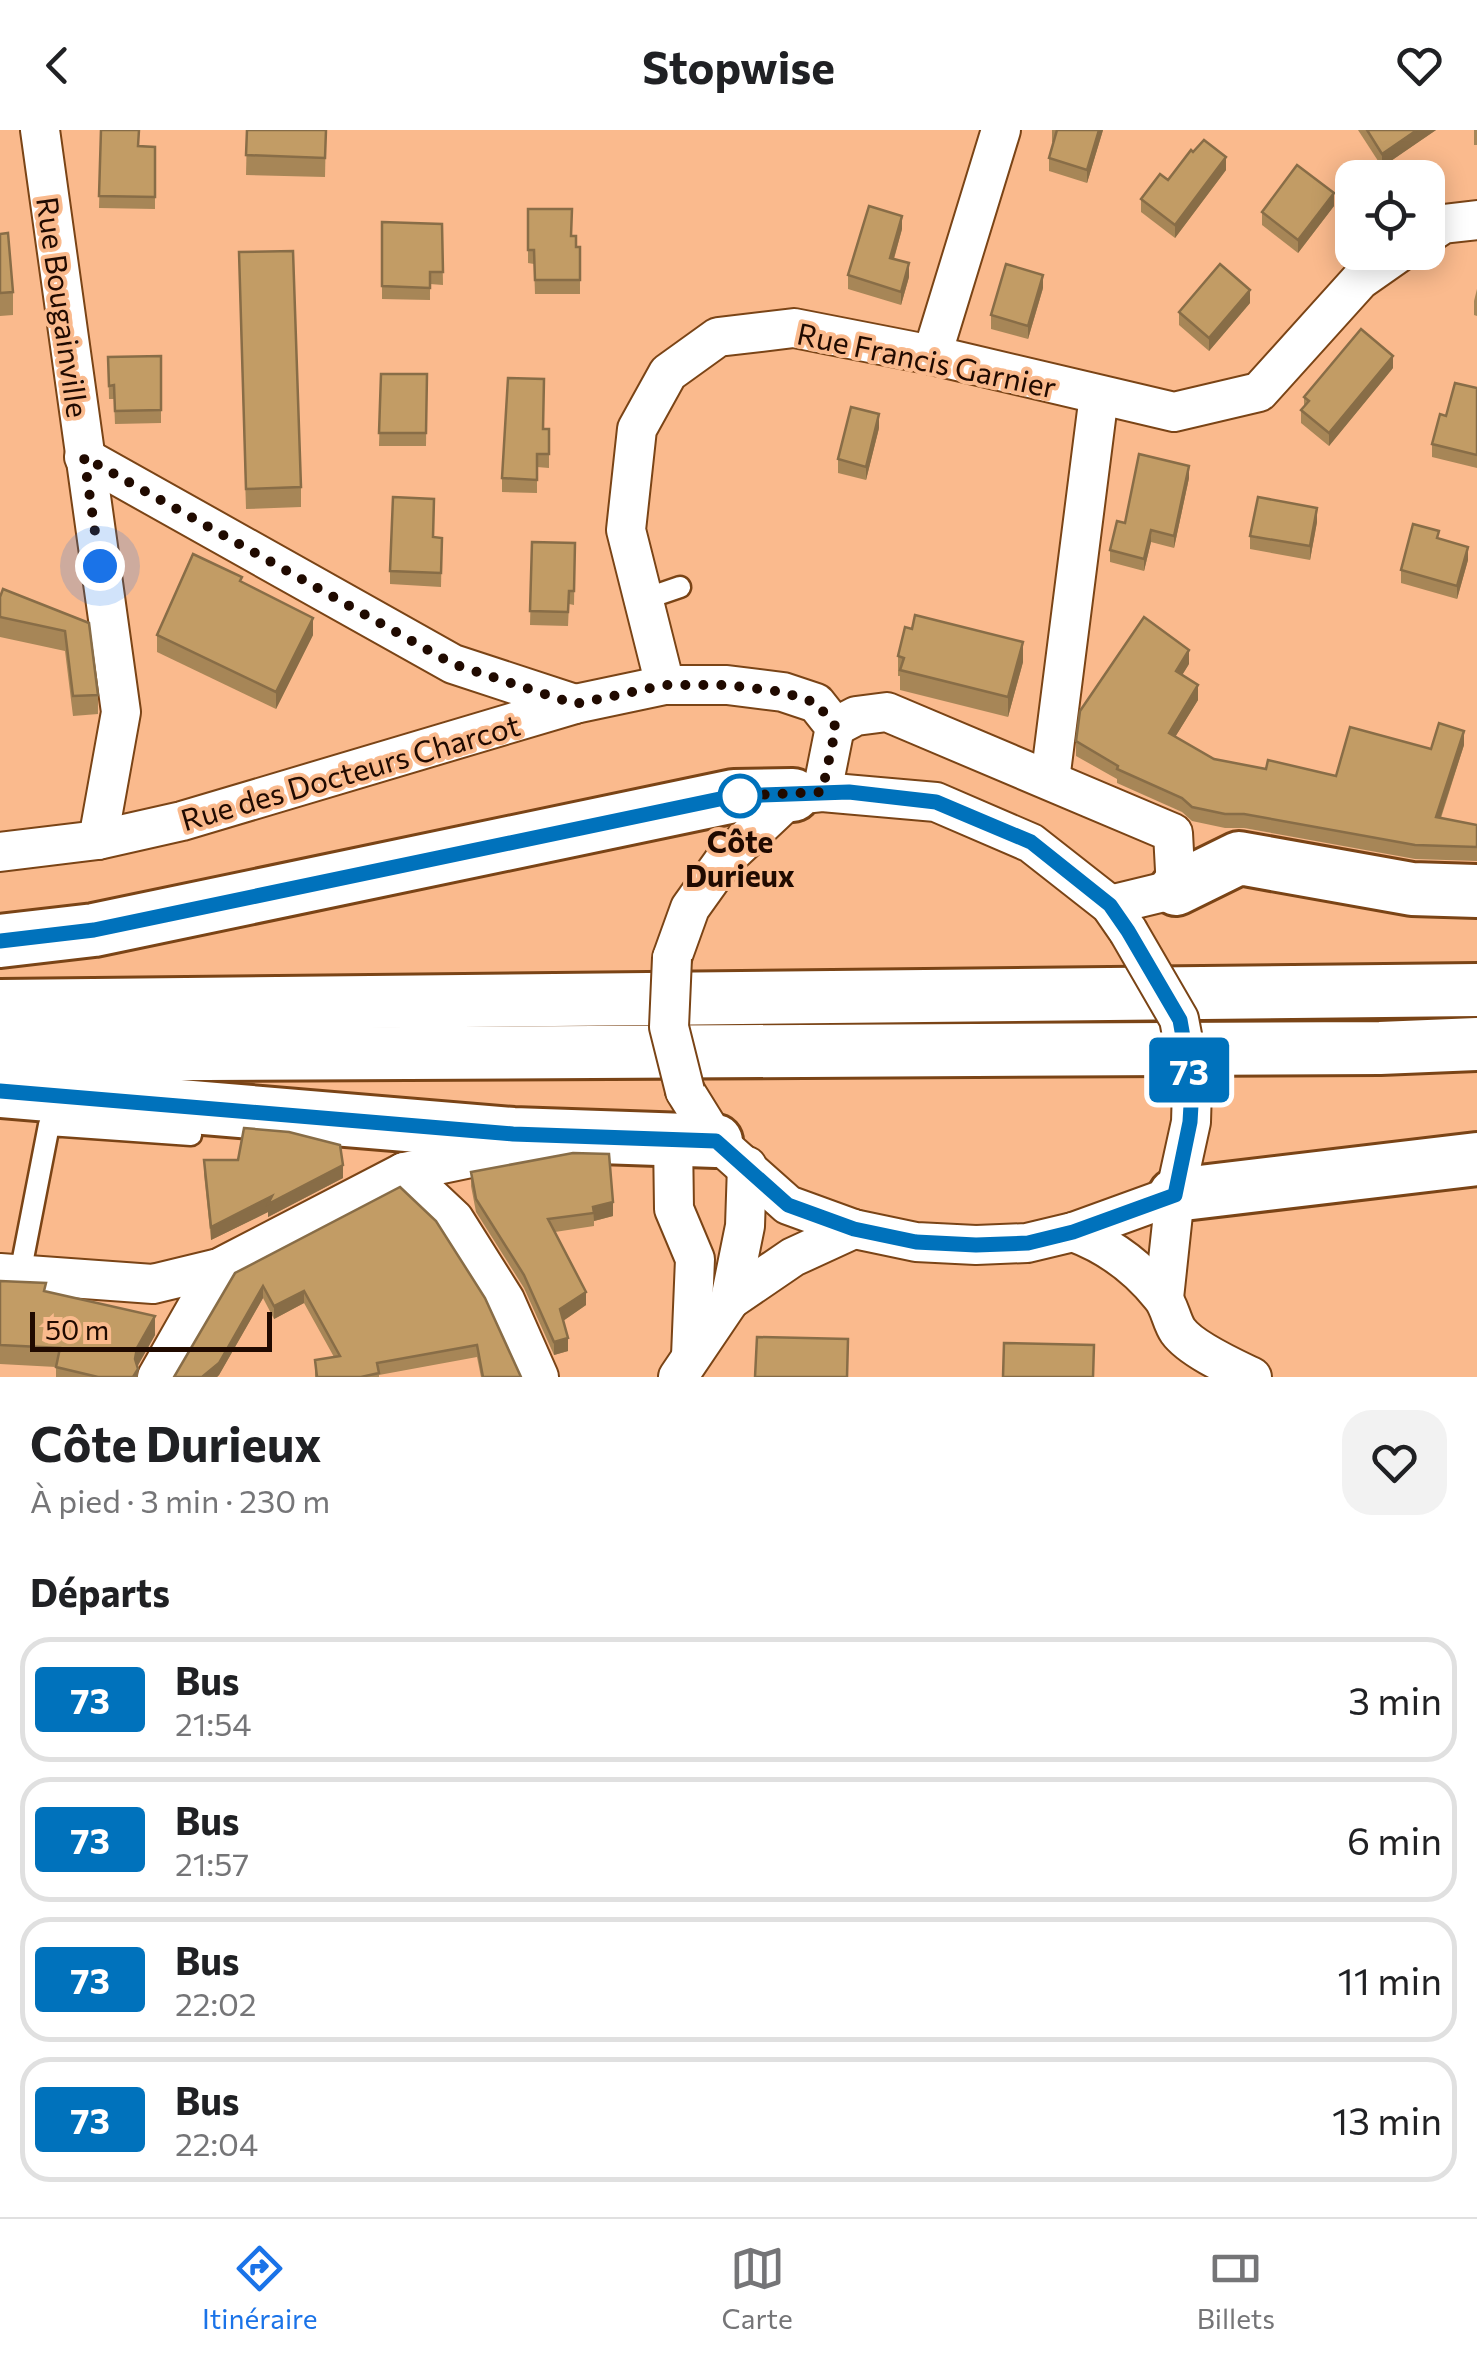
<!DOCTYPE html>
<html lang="fr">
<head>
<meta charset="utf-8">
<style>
	:root { --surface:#fff; --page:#f2f2f2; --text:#202124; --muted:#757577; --line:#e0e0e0; --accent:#1a73e8 }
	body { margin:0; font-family:Commissioner,sans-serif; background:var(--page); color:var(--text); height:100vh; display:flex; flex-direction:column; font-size:38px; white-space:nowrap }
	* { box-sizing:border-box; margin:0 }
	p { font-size:32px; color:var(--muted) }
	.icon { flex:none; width:55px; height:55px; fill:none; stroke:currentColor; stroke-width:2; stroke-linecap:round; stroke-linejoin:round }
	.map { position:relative; height:1247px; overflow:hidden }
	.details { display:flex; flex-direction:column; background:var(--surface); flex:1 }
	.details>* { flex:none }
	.badge { padding:0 20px; border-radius:8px; font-size:35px; line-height:65px }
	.buttons { position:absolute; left:1335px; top:30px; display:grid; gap:20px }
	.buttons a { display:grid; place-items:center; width:110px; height:110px; border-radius:20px; background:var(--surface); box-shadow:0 5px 25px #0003; font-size:50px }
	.scale { position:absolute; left:30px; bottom:25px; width:242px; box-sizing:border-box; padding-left:10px; border:5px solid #200a00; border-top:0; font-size:28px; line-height:35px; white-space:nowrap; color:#200a00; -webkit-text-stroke:8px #faba8d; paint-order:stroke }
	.you { position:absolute; width:50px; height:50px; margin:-25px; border:8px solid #fff; border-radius:50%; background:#1a73e8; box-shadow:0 0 0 15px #1a73e833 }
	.map>.badge { position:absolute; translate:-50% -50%; box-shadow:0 0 0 5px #fff }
	h2 { padding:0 30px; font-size:38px; line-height:90px }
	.round { display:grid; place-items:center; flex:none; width:105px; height:105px; border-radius:30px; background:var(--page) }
	.summary { display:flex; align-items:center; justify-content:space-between; height:170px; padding:0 30px }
	h1 { font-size:48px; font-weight:700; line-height:75px }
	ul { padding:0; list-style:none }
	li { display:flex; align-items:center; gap:30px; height:125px; margin:0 20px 15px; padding:0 10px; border:5px solid var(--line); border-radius:30px }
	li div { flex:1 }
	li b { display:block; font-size:38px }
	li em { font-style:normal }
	li .badge { min-width:110px; font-weight:700; text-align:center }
	header { display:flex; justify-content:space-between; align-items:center; height:130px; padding:0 30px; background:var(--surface); font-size:45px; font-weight:700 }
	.dock { display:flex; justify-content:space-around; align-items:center; height:140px; border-top:2px solid var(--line); background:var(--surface); font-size:28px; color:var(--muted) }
	.dock a { display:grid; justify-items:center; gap:5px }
	.dock .selected { color:var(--accent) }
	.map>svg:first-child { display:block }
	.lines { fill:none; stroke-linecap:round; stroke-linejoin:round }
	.service-casing { stroke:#7a4416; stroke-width:25 }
	.minor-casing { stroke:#7a4416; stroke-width:42 }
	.secondary-casing { stroke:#7a4416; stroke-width:58 }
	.service { stroke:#fff; stroke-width:20 }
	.minor { stroke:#fff; stroke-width:38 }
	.secondary { stroke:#fff; stroke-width:52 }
	.minor-bridge-casing { stroke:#7a4416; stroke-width:42; stroke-linecap:butt }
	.minor-bridge { stroke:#fff; stroke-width:38 }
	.wall { fill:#a78657 }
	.shaded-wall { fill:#886d47 }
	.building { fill:#c29c65; stroke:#886d47; stroke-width:2.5 }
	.line-casing { stroke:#fff; stroke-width:22 }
	.line { stroke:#0072bc; stroke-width:15 }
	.walk { stroke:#200a00; stroke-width:10; stroke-dasharray:0 18 }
	.stop-dot { fill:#fff; stroke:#0072bc; stroke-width:5 }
	.labels { text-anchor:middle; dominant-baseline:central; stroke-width:8; stroke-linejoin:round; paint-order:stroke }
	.street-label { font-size:30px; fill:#200a00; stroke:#faba8d }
	.stop-label { font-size:30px; font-weight:bold; fill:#200a00; stroke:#faba8d }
</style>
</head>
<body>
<header><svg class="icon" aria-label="back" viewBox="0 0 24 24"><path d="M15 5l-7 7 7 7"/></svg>Stopwise<svg class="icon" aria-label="heart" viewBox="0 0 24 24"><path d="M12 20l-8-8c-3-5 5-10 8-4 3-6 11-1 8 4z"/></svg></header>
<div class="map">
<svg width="1477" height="1247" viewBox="0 0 1477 1247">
	<rect width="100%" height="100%" fill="#faba8d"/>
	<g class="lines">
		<defs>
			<g id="service">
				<path d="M 642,470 L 680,457"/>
				<path d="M 20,1144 L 49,995 L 191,1005"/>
			</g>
			<g id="minor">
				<path d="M 40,0 L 121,582 L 98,710"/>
				<path d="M 1428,104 L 1443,94 L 1477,90"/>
				<path d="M 932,225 L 1001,0"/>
				<path d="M 84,327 L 453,534 L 575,574"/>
				<path d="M 665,555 L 626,400 L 637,299 L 668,243 L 718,207 L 794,198 L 932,225 L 1174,282 L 1259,262 L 1360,150 L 1400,122"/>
				<path d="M 835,597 L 856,586 L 887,582 L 1173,703 L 1176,759 L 1110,775"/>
				<path d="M 1050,650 L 1099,265"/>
				<path d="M 0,722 L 98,710 L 182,691 L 575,574 L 665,555 L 727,555 L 783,562 L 816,573 L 835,597 L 822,662"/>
				<path d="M 672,828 L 690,778 L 725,729 L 793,665 L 822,662 L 936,672 L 1031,713 L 1110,775 L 1128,801"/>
				<path d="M 685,961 L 716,1011 L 788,1075 L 854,1099 L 916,1112 L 976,1115 L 1027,1113 L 1073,1102 L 1175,1065"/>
				<path d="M 673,1008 L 674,1079 L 695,1129 L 691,1226"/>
				<path d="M 404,1042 L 454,1089 L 505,1170 L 539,1247"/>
				<path d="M 1073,1102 C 1108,1115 1138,1137 1161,1166 C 1170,1176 1171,1191 1178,1201 C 1191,1219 1231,1237 1252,1247"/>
				<path d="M 0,1143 L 153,1154 L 219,1138 L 404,1042 L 524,1017"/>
				<path d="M 1164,1168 L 1175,1065 L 1191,992 L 1192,958"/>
				<path d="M 730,1170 L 793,1127 L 854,1099"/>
				<path d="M 157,1247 L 219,1138"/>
				<path d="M 678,1247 L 730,1170 L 745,1096 L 747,1036"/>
			</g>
			<g id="secondary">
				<path d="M 1176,759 L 1239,728 L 1412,759 L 1477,761"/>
				<path d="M 0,811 L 94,800 L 734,666 L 793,665"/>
				<path d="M 0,876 L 1477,860"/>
				<path d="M 0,925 L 1380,918 L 1477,914"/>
				<path d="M 0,961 L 513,1004 L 716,1011"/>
				<path d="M 1175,1065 L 1477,1029"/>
			</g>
		</defs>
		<use href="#service" class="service-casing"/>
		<use href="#minor" class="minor-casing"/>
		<use href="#secondary" class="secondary-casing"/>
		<use href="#service" class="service"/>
		<use href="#minor" class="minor"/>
		<use href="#secondary" class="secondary"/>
		<defs>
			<g id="minor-bridge">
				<path d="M 1128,801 L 1179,889 L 1192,958"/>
				<path d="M 672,828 L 669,897 L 685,961"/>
			</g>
		</defs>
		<use href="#minor-bridge" class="minor-bridge-casing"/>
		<use href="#minor-bridge" class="minor-bridge"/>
	</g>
	<g class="wall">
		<path d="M 101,0 L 139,16 L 155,17 L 155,79 L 99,78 Z"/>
		<path d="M 247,0 L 326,0 L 325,47 L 246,45 Z"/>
		<path d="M 1052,0 L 1103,0 L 1087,53 L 1049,41 L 1049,28 L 1054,12 L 1052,12 Z"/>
		<path d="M 1358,0 L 1436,0 L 1382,37 Z"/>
		<rect x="1474" y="0" width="3" height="15"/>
		<path d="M 1226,40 L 1175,108 L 1141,82 L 1141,69 L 1168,50 Z"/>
		<path d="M 1334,76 L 1298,123 L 1262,95 L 1262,82 Z"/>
		<path d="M 382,92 L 442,94 L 443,155 L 430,154 L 430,170 L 382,169 Z"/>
		<path d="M 902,99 L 894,129 L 909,147 L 901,175 L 848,159 L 848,145 Z"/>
		<path d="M 0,104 L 13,162 L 13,185 L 0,186 Z"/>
		<path d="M 571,106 L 576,117 L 580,117 L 580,164 L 535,164 L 534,134 L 528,133 L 528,120 Z"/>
		<path d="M 239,142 L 301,357 L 301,377 L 246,379 Z"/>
		<path d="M 1043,158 L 1028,209 L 991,199 L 991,185 Z"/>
		<path d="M 1477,159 L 1477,186 L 1474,185 L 1474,171 Z"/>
		<path d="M 1250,173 L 1209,221 L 1179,195 L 1179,182 Z"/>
		<path d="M 161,226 L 161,293 L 115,294 L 114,269 L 109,269 L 108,227 Z"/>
		<path d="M 1393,238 L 1329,316 L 1301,293 L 1301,280 L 1304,277 L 1304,267 Z"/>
		<path d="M 381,244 L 427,244 L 426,316 L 379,316 Z"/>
		<path d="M 1477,258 L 1477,338 L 1432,327 L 1432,314 L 1446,286 Z"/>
		<path d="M 879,298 L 866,350 L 838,343 L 838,329 Z"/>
		<path d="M 543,299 L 549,299 L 549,338 L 537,337 L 537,363 L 502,362 L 502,348 Z"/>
		<path d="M 1189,348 L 1174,418 L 1151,412 L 1144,441 L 1110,432 L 1110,420 L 1125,393 Z"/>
		<path d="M 1317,392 L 1310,430 L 1250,419 L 1250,406 Z"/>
		<path d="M 433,407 L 442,408 L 441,457 L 390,454 L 390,441 Z"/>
		<path d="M 1439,408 L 1468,430 L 1457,469 L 1401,453 L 1401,440 Z"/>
		<path d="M 532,412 L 575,413 L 574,475 L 569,474 L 568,496 L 530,495 Z"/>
		<path d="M 0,467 L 89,493 L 98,565 L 98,584 L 73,586 L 65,521 L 0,507 Z"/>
		<path d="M 912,499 L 1023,532 L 1008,587 L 900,560 L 900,546 L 898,546 L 898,526 Z"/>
		<path d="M 157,505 L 313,505 L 276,579 L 157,522 Z"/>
		<path d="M 1189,534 L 1182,545 L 1198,570 L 1175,607 L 1214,629 L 1266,639 L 1336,646 L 1431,619 L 1464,615 L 1441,688 L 1477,695 L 1477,731 L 1415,729 L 1244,698 L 1225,698 L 1192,691 L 1182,682 L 1117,653 L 1117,649 L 1076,626 L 1076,611 Z"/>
		<path d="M 204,1030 L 343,1048 L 268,1087 L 268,1082 L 211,1110 L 204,1044 Z"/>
		<path d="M 471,1042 L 613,1086 L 594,1091 L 594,1096 L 555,1102 L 586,1175 L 563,1191 L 568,1221 L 554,1225 L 524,1158 L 476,1082 L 471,1056 Z"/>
		<path d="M 400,1057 L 521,1247 L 481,1247 L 477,1227 L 379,1245 L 379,1247 L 315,1247 L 315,1230 L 334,1227 L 304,1173 L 274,1189 L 263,1168 L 219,1245 L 217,1247 L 174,1247 L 235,1143 Z"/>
		<path d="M 0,1151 L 46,1162 L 155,1205 L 137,1237 L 138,1247 L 56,1247 L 56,1237 L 0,1234 Z"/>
	</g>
	<g class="shaded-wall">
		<path d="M 1099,0 L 1103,0 L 1087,53 L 1087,40 Z"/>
		<path d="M 1417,0 L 1436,0 L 1382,37 L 1382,24 Z"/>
		<path d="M 1226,27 L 1226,40 L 1175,108 L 1175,95 Z"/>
		<path d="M 1334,63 L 1334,76 L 1298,123 L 1298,110 Z"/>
		<path d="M 902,86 L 902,99 L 890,142 L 890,128 Z"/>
		<path d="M 909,133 L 909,147 L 901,175 L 901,162 Z"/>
		<path d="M 1043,145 L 1043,158 L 1028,209 L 1028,196 Z"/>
		<path d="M 1250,160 L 1250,173 L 1209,221 L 1209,208 Z"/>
		<path d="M 1393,226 L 1393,238 L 1329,316 L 1329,303 Z"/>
		<path d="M 879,284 L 879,298 L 866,350 L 866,337 Z"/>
		<path d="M 1189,336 L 1189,348 L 1174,418 L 1174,406 Z"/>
		<path d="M 1317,378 L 1317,392 L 1310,430 L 1310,416 Z"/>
		<path d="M 1151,400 L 1151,412 L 1144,441 L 1144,429 Z"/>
		<path d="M 1468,417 L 1468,430 L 1457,469 L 1457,456 Z"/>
		<path d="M 313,488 L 313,505 L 276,579 L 276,562 Z"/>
		<path d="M 1023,512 L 1023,532 L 1008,587 L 1008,567 Z"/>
		<path d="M 1189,520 L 1189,534 L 1176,555 L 1176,541 Z"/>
		<path d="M 1198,555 L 1198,570 L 1169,617 L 1169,603 Z"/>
		<path d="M 1464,601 L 1464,615 L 1436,701 L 1436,687 Z"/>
		<path d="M 343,1035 L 343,1048 L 268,1087 L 268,1082 L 211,1110 L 211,1097 L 272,1066 Z"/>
		<path d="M 613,1072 L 613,1086 L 594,1091 L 593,1077 Z"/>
		<path d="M 263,1156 L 263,1168 L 219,1245 L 217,1247 L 202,1247 Z"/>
		<path d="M 304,1161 L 304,1173 L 274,1189 L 274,1176 Z"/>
		<path d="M 586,1162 L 586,1175 L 560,1193 L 560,1179 Z"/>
		<path d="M 155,1186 L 155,1205 L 137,1237 L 138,1247 L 133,1247 L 137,1218 Z"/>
		<path d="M 568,1208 L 568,1221 L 554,1225 L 554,1212 Z"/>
	</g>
	<g class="building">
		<path d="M 101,0 L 139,0 L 138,16 L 155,17 L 155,67 L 99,66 Z"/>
		<path d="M 247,0 L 326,0 L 325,28 L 246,25 Z"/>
		<path d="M 1057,0 L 1099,0 L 1087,40 L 1049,28 Z"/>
		<path d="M 1367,0 L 1417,0 L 1382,24 Z"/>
		<path d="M 1204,10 L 1226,27 L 1175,95 L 1141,69 L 1160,44 L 1168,50 L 1191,20 L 1193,22 Z"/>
		<path d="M 1297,35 L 1334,63 L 1298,110 L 1262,82 Z"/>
		<path d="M 869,76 L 902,86 L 890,128 L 909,133 L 901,162 L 848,145 Z"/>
		<path d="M 528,79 L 572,79 L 571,106 L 576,106 L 576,117 L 580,117 L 580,150 L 535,150 L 534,120 L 528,120 Z"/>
		<path d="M 382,92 L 442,94 L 443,142 L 430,142 L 430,158 L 382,156 Z"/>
		<path d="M 8,103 L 13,162 L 0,163 L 0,104 Z"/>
		<path d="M 293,121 L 301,357 L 246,359 L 239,122 Z"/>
		<path d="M 1006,134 L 1043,145 L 1028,196 L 991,185 Z"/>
		<path d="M 1220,134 L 1250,160 L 1209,208 L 1179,182 Z"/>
		<path d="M 1361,199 L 1393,226 L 1329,303 L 1301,280 L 1309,271 L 1304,267 Z"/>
		<path d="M 161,226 L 161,280 L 115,281 L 114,255 L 109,256 L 108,227 Z"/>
		<path d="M 381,244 L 427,244 L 426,303 L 379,303 Z"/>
		<path d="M 508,248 L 544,249 L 543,299 L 549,299 L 549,324 L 537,324 L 537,350 L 502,348 Z"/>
		<path d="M 1455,253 L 1477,258 L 1477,325 L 1432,314 L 1440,284 L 1446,286 Z"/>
		<path d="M 851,277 L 879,284 L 866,337 L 838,329 Z"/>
		<path d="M 1139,324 L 1189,336 L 1174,406 L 1151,400 L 1144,429 L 1110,420 L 1117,391 L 1125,393 Z"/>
		<path d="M 393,367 L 434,369 L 433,407 L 442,408 L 441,443 L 390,441 Z"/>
		<path d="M 1258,367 L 1317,378 L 1310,416 L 1250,406 Z"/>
		<path d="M 1413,394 L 1439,401 L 1437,408 L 1468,417 L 1457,456 L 1401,440 Z"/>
		<path d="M 532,412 L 575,413 L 574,461 L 569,461 L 568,482 L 530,481 Z"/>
		<path d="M 193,424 L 242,447 L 240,451 L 313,488 L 276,562 L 157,505 Z"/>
		<path d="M 3,459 L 89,493 L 98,565 L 73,566 L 65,501 L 0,487 L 0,467 Z"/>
		<path d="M 915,485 L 1023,512 L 1008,567 L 900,540 L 904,528 L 898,526 L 905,497 L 912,499 Z"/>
		<path d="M 1144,487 L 1189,520 L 1176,541 L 1198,555 L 1169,603 L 1214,629 L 1266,639 L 1268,630 L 1336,646 L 1350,597 L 1431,619 L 1439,593 L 1464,601 L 1436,687 L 1477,695 L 1477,717 L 1415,715 L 1244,684 L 1225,684 L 1192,677 L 1182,668 L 1117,639 L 1118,636 L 1076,611 L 1080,581 Z"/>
		<path d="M 244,998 L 289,1002 L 340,1015 L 343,1035 L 268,1074 L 272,1066 L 211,1097 L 204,1030 L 238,1030 Z"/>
		<path d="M 573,1023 L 609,1024 L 613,1072 L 593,1077 L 594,1083 L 548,1089 L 586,1162 L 560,1179 L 568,1208 L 554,1212 L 524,1145 L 476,1069 L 471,1042 Z"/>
		<path d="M 400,1057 L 436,1091 L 485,1168 L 521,1247 L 483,1247 L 477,1215 L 377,1233 L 379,1243 L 361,1247 L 317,1247 L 315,1230 L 340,1226 L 304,1161 L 274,1176 L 263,1156 L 219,1233 L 202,1247 L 174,1247 L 235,1143 Z"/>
		<path d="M 0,1151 L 46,1153 L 44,1161 L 155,1186 L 137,1218 L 135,1229 L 138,1239 L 133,1247 L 98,1247 L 56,1237 L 60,1218 L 0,1215 Z"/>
		<path d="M 757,1207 L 848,1209 L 847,1247 L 755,1247 Z"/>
		<path d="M 1004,1213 L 1094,1215 L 1093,1247 L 1003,1247 Z"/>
	</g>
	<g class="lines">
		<defs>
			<path id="line" d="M 0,811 L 94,800 L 734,666 L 849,662 L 936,672 L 1031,712 L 1110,775 L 1128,801 L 1180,890 L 1192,958 L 1190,992 L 1175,1065 L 1073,1102 L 1028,1113 L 976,1115 L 916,1112 L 854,1099 L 788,1075 L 716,1011 L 513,1004 L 0,961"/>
		</defs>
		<use href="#line" class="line-casing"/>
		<use href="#line" class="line"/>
		<path class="walk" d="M 100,436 L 84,327 L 453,534 L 575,574 L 665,555 L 727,555 L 783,562 L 816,573 L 836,597 L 822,662 L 734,666 L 740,666"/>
	</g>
	<circle class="stop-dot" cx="740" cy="666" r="20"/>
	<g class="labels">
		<g class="street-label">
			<text transform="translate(64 177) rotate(82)">Rue Bougainville</text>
			<text transform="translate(927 229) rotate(12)">Rue Francis Garnier</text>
			<text transform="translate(350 641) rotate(-16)">Rue des Docteurs Charcot</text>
		</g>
		<g class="stop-label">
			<text x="740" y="710">Côte<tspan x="740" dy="34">Durieux</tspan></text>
		</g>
	</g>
</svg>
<div class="buttons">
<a><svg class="icon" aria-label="locate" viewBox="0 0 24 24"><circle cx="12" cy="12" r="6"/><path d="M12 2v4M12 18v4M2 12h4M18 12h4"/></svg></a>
</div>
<div class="scale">50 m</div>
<div class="you" style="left:100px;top:436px"></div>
<b class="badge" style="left:1189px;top:940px;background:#0072bc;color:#fff">73</b>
</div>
<section class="details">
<div class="summary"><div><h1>Côte Durieux</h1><p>À pied · 3 min · 230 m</p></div><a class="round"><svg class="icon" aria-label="heart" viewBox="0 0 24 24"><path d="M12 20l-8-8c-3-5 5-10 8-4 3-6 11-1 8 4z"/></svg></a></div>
<h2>Départs</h2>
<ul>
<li><span class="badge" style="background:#0072bc;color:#fff">73</span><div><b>Bus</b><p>21:54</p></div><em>3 min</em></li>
<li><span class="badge" style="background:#0072bc;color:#fff">73</span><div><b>Bus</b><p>21:57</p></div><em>6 min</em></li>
<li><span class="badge" style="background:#0072bc;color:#fff">73</span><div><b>Bus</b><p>22:02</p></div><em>11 min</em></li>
<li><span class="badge" style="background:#0072bc;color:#fff">73</span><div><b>Bus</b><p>22:04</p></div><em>13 min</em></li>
</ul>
</section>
<nav class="dock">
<a class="selected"><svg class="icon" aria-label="directions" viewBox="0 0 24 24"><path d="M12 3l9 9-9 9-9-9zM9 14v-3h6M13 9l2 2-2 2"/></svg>Itinéraire</a>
<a><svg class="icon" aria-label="map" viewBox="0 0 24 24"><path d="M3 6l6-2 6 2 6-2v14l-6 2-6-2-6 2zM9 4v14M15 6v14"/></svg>Carte</a>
<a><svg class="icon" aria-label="tickets" viewBox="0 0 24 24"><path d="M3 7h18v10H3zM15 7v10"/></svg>Billets</a>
</nav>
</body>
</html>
